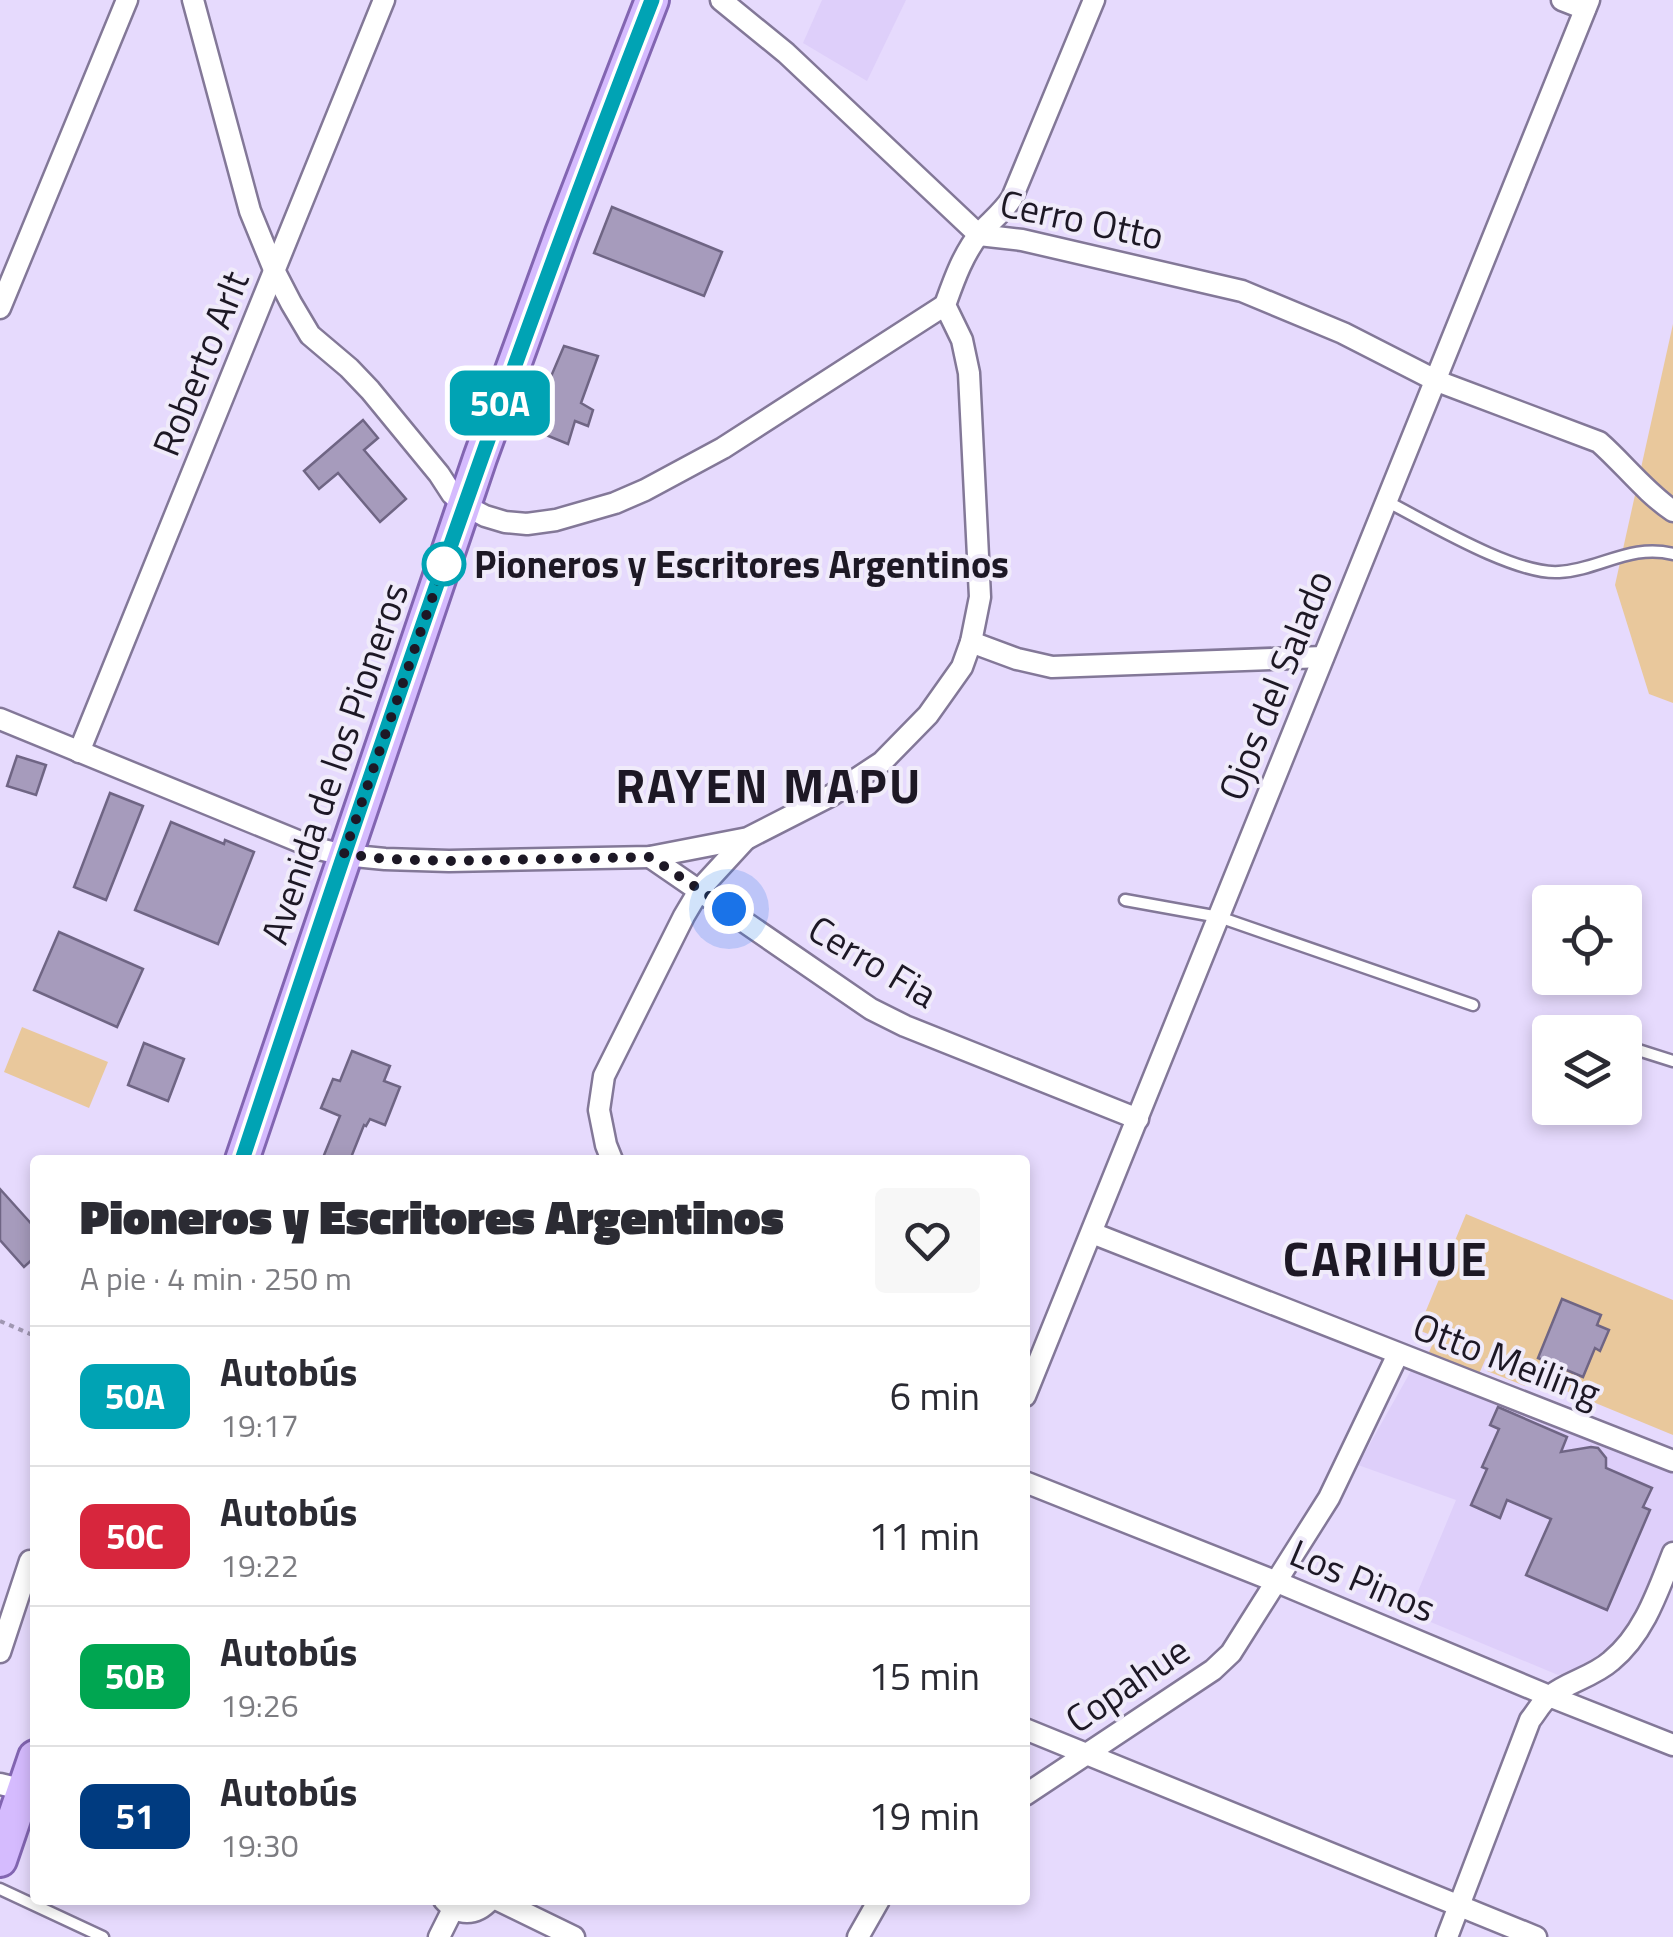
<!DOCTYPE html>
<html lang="es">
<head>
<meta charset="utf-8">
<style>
	:root { --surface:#fff; --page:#f7f7f7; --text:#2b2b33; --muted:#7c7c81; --line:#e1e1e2 }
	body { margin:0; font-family:"Titillium Web",sans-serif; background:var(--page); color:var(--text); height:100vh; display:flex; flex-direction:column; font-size:38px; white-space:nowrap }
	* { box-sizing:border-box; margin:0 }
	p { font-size:32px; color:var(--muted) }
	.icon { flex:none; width:55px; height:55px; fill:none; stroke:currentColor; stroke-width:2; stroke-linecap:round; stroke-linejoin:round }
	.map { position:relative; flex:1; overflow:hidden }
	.side { position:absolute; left:30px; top:1155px; width:1000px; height:750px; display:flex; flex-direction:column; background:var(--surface); border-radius:10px; box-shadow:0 5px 15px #0003 }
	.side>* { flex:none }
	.badge { padding:0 20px; border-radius:15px; font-size:35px; line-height:65px }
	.controls { position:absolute; left:1532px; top:885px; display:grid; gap:20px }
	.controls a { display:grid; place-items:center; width:110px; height:110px; border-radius:10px; background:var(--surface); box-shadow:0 5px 15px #0003; font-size:50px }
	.you { position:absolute; width:50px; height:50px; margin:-25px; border:8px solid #fff; border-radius:50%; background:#1a73e8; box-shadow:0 0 0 15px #1a73e833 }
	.map>.badge { position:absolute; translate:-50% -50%; box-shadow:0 0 0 5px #fff }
	.round { display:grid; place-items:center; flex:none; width:105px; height:105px; border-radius:10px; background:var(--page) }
	.overview { display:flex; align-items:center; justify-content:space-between; height:170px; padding:0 50px }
	h1 { font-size:48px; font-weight:800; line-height:75px }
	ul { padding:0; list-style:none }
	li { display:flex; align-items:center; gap:30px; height:140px; padding:0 50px; border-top:2px solid var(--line) }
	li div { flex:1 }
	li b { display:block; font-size:38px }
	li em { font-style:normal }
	li .badge { min-width:110px; font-weight:700; text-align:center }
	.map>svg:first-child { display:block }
	.built { fill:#decffa }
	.green { fill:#e9c89c }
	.building { fill:#a69bbc; stroke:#6f6584; stroke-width:2.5 }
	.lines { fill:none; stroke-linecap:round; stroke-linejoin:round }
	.service-casing { stroke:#837898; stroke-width:15 }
	.minor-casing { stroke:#837898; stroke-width:25 }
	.primary-casing { stroke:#8265b1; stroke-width:38 }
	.path { stroke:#a097b2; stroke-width:4; stroke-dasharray:5 5; stroke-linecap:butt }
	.service { stroke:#fff; stroke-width:10 }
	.minor { stroke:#fff; stroke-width:20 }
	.primary { stroke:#d5bbfe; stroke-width:32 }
	.line-casing { stroke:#fff; stroke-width:22 }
	.line { stroke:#00a3b4; stroke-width:15 }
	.walk { stroke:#1d1825; stroke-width:10; stroke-dasharray:0 18 }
	.stop-dot { fill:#fff; stroke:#00a3b4; stroke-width:5 }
	.labels { text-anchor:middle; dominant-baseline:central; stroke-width:8; stroke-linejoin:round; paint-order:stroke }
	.street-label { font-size:38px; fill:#1d1825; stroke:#f0ebfa }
	.stop-label { font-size:38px; font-weight:bold; fill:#1d1825; stroke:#f0ebfa; text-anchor:start }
	.district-label { font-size:48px; font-weight:bold; letter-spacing:2.5px; fill:#1d1825; stroke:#f0ebfa }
</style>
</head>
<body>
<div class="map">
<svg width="1673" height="1937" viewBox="0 0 1673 1937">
	<rect width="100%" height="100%" fill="#e6dafd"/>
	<g class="built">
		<path d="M 822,0 L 906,0 L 867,81 L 803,43 Z"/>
		<path d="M 1412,1369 L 1496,1396 L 1673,1465 L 1673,1539 L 1641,1617 L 1606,1653 L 1585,1667 L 1558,1675 L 1409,1613 L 1456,1500 L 1358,1465 Z"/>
	</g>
	<g class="green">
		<path d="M 1673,324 L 1673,703 L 1649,694 L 1615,585 Z"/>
		<path d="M 22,1027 L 108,1062 L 89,1108 L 4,1072 Z"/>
		<path d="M 1466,1214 L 1673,1300 L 1673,1435 L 1530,1376 L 1525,1386 L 1487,1371 L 1491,1360 L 1486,1358 L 1479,1374 L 1429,1352 L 1436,1337 L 1418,1330 Z"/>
	</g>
	<g class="building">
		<path d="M 612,207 L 722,252 L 704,296 L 594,253 Z"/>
		<path d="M 564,346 L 598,356 L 581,403 L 593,410 L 588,426 L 575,421 L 568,444 L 529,428 Z"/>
		<path d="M 363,420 L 378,438 L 364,450 L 406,499 L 380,522 L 338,473 L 319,489 L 304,471 Z"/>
		<path d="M 17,756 L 46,765 L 36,795 L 7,786 Z"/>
		<path d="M 110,793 L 143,806 L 106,900 L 74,887 Z"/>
		<path d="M 171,822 L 224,844 L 225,840 L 254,852 L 218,944 L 135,910 Z"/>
		<path d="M 59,932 L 143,969 L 117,1027 L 34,990 Z"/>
		<path d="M 144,1043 L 184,1059 L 168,1101 L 128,1085 Z"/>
		<path d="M 352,1051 L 390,1066 L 384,1081 L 400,1087 L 385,1125 L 370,1119 L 366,1126 L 364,1125 L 350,1160 L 322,1160 L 340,1116 L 321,1108 L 333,1079 L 340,1081 Z"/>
		<path d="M 0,1189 L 35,1228 L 35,1257 L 24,1267 L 0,1240 Z"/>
		<path d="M 1562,1299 L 1601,1315 L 1597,1325 L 1609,1330 L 1600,1351 L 1595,1348 L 1583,1377 L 1538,1358 Z"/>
		<path d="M 1498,1407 L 1567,1437 L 1561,1452 L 1591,1447 L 1598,1448 L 1606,1458 L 1606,1468 L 1652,1488 L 1643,1507 L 1650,1510 L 1607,1610 L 1526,1575 L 1551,1519 L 1507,1500 L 1500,1518 L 1471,1505 L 1487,1469 L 1482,1467 L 1499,1429 L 1490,1425 Z"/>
	</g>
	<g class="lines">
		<defs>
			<g id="service">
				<path d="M 1388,502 C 1429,523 1515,575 1559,572 C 1599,570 1631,543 1673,554"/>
				<path d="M 1125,900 L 1219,917 L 1473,1005"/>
				<path d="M 1635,1049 L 1673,1061"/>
				<path d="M 0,1889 L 103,1937"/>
			</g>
			<g id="minor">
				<path d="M 193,0 L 250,211 L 275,272 L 291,303 L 310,335 L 349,368 L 370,390 L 439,474 L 452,494 L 464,505 L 485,516 L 505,522 L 527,524 L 556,520 L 615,503 L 645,490 L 723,448 L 945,305"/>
				<path d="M 721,0 L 786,53 L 979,235 L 1022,240 L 1242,291 L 1343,333 L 1437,381 L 1599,442 C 1624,464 1645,492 1673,511"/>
				<path d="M 1562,0 L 1585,9"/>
				<path d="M 0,308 L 127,0"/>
				<path d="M 971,642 L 1017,659 L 1052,667 L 1323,657"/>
				<path d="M 0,719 L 315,848 L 344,855 L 385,859 L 449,861 L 650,857 L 748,838 L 832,795 L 882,762 L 928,715 L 962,667 L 971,642 L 980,597 L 969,373 L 962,340 L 945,305 C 954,280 963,254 980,233 C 991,221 1003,212 1012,198 L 1094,0"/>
				<path d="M 79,752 L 384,0"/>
				<path d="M 650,857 L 871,1009 L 905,1026 L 1138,1119"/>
				<path d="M 612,1160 L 606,1145 L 599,1110 L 604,1076 L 684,916 L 700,889 L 746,839"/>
				<path d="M 1092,1233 L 1673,1461"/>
				<path d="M 1025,1396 L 1589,0"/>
				<path d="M 1025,1482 L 1277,1582 L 1549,1696 L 1673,1745"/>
				<path d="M 0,1652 L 30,1561"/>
				<path d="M 1025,1729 L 1536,1937"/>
				<path d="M 0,1784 L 33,1792"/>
				<path d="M 1025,1795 L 1213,1670 L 1231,1653 L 1329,1498 L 1398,1354"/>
				<path d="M 444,1900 C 458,1916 476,1916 490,1900"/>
				<path d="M 498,1900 L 574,1937"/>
				<path d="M 439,1937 L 453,1909"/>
				<path d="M 858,1937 L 879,1900"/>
				<path d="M 1447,1937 L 1530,1720 C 1536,1713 1542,1701 1550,1696 C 1567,1682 1593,1677 1611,1661 C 1644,1634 1658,1591 1673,1553"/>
			</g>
			<g id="primary">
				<path d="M 242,1160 L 480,458 L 562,233 L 652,0"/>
				<path d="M 0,1860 L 35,1757"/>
			</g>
		</defs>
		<use href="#service" class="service-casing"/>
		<use href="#minor" class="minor-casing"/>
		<use href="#primary" class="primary-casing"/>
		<path class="path" d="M 0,1321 L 35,1336"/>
		<use href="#service" class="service"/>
		<use href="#minor" class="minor"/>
		<use href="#primary" class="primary"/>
	</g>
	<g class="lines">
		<defs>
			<path id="line" d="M 242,1160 C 371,770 503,382 652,0"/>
		</defs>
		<use href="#line" class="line-casing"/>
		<use href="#line" class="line"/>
		<path class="walk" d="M 444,564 L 344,854 L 385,859 L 449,861 L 650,857 L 729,909"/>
	</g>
	<circle class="stop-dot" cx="444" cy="564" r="20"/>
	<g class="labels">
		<g class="street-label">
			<text transform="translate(1082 219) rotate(12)">Cerro Otto</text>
			<text transform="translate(200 363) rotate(-68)">Roberto Arlt</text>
			<text transform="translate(1275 685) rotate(-68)">Ojos del Salado</text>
			<text transform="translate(334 763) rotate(-71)">Avenida de los Pioneros</text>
			<text transform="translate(873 961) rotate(31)">Cerro Fia</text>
			<text transform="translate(1507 1359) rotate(21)">Otto Meiling</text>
			<text transform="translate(1363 1580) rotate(23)">Los Pinos</text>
			<text transform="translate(1127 1684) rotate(-34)">Copahue</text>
		</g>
		<g class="stop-label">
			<text x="474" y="564">Pioneros y Escritores Argentinos</text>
		</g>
		<g class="district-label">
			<text x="769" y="785">RAYEN MAPU</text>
			<text x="1386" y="1258">CARIHUE</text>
		</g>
	</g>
</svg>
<div class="controls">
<a><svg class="icon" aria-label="locate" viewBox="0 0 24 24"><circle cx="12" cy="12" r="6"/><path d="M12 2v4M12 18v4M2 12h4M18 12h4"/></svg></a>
<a><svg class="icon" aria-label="layers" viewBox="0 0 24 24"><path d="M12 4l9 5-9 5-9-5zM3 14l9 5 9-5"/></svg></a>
</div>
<div class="you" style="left:729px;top:909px"></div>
<b class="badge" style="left:500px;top:403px;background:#00a3b4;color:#fff">50A</b>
<section class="side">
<div class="overview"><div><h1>Pioneros y Escritores Argentinos</h1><p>A pie · 4 min · 250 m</p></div><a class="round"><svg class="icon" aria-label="heart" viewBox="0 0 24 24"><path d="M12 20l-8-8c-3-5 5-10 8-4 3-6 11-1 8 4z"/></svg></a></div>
<ul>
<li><span class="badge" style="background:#00a3b4;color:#fff">50A</span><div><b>Autobús</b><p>19:17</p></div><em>6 min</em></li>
<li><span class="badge" style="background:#d7263d;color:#fff">50C</span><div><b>Autobús</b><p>19:22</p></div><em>11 min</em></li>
<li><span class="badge" style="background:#00a651;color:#fff">50B</span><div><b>Autobús</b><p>19:26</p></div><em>15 min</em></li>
<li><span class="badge" style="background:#003b80;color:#fff">51</span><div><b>Autobús</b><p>19:30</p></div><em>19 min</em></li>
</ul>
</section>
</div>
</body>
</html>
